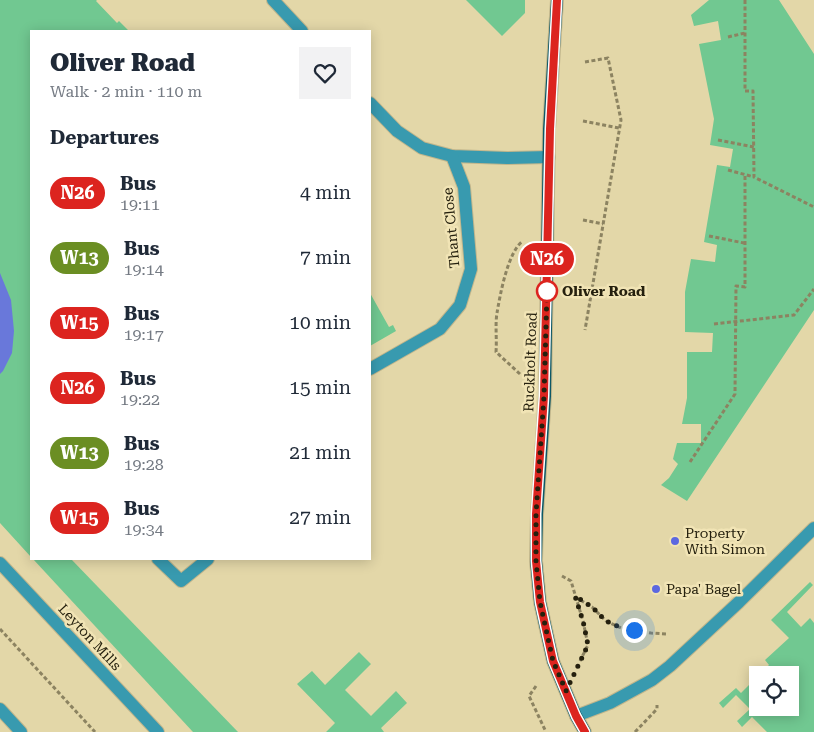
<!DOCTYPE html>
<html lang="en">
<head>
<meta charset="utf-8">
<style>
	:root { --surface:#fff; --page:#f2f2f3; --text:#1f2937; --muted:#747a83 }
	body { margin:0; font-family:"Roboto Serif",serif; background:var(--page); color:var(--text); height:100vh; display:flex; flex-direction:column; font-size:19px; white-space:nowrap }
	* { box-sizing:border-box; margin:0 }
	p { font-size:16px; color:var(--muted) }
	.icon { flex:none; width:28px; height:28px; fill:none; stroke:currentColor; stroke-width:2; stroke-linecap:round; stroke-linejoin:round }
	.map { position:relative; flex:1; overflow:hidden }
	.panel { position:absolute; left:30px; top:30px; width:341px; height:530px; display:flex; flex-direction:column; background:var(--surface); border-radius:0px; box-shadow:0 2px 12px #0003 }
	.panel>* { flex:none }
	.badge { padding:0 10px; border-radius:16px; font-size:18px; line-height:32px }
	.tools { position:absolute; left:749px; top:666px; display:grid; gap:10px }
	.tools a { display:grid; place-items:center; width:50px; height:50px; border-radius:0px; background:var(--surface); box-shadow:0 2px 12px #0003; font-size:25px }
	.you { position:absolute; width:25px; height:25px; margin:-12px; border:4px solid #fff; border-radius:50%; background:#1a73e8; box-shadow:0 0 0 8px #1a73e833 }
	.map>.badge { position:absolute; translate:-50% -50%; box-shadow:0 0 0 2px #fff }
	h2 { padding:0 20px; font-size:19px; line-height:45px }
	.round { display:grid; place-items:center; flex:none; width:52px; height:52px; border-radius:0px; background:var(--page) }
	.overview { display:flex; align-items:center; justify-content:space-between; height:85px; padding:0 20px }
	h1 { font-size:24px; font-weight:800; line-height:38px }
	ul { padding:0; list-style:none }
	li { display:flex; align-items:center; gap:15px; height:65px; padding:0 20px }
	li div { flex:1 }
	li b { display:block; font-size:19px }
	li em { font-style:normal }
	li .badge { min-width:55px; font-weight:700; text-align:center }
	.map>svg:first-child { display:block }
	.green { fill:#71c891 }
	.water { fill:#6978da }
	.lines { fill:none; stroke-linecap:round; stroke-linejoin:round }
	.service-casing { stroke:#c1b68c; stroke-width:14 }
	.minor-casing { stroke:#c1b68c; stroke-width:14 }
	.tertiary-casing { stroke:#c1b68c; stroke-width:14 }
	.primary-casing { stroke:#c1b68c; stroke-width:14 }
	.path { stroke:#8c8361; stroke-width:3; stroke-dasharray:4 2.5; stroke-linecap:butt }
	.service { stroke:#389aaf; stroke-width:12 }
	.minor { stroke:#389aaf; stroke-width:12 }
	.tertiary { stroke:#389aaf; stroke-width:12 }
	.primary { stroke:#0c5866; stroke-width:12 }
	.line-casing { stroke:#fff; stroke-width:11 }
	.line { stroke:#dc241f; stroke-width:8 }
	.walk { stroke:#25200e; stroke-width:5; stroke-dasharray:0 9 }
	.stop-dot { fill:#fff; stroke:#dc241f; stroke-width:2.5 }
	.poi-dot { fill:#5c68e0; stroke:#f1e4b5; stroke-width:2 }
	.labels { text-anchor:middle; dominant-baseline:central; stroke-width:5; stroke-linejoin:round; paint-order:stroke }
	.street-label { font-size:14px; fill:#25200e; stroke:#f1e4b5 }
	.stop-label { font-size:14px; font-weight:bold; fill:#25200e; stroke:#f1e4b5; text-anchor:start }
	.poi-label { font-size:14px; fill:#25200e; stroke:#f1e4b5; text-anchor:start }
</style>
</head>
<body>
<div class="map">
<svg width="814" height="732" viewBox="0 0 814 732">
	<rect width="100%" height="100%" fill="#e3d7a8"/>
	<g class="green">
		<path d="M 0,0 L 97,0 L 96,1 L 117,23 L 119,21 L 129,31 L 31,31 L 31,557 L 0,523 Z"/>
		<path d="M 466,0 L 525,0 L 525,13 L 502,36 Z"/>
		<path d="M 709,0 L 779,0 L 814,54 L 814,310 L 687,501 L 661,485 L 669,478 L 678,464 L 673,459 L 677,443 L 701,443 L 701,424 L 682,424 L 687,398 L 687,352 L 712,352 L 713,333 L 685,332 L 685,292 L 691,259 L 715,262 L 717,245 L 704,242 L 717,165 L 730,167 L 733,149 L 710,145 L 714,119 L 699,44 L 721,40 L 718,21 L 694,26 L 691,15 Z"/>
		<path d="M 370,293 L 389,327 L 393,325 L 396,331 L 370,346 Z"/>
		<path d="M 33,559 L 71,559 L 238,732 L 193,732 Z"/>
		<path d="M 810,582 L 813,585 L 787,612 L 801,627 L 810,618 L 814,623 L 814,732 L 767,732 L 752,717 L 742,727 L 737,721 L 750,709 L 736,695 L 723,708 L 719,703 L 736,688 L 741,693 L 757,677 L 758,708 L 790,708 L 790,675 L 759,675 L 769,665 L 765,660 L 789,638 L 771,620 Z"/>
		<path d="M 359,652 L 371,664 L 345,690 L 371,716 L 396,691 L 407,703 L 381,728 L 384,732 L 326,732 L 335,723 L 297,684 L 312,671 L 325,685 Z"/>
	</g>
	<path class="water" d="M 0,273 L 11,300 L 14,331 L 12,353 L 3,371 L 0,374 Z"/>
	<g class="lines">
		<defs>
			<g id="service">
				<path d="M 0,563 L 158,732"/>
				<path d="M 0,709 L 21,732"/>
			</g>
			<g id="minor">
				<path d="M 273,0 L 302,31"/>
				<path d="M 370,103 L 397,131 L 422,148 L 452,156 L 507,158 L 549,157"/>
				<path d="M 370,369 L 440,329 L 460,305 L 471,269 L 464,187 L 452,156"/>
				<path d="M 158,559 L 181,581 L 208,559"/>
			</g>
			<path id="tertiary" d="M 576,716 L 610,703 L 652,680 L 670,666 L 739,602 L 814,528"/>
			<path id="primary" d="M 557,0 L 549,129 L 545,396 L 537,514 L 536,561 L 540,602 L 553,661 L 576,716 L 585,732"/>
		</defs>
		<use href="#service" class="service-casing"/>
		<use href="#minor" class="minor-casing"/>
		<use href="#tertiary" class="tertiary-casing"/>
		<use href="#primary" class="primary-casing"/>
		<g class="path">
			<path d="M 745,0 L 745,91 L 753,91 L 754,177 L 814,207"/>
			<path d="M 728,37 L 745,33"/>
			<path d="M 585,62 L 608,58 L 621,120 L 585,330"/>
			<path d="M 583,121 L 619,128"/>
			<path d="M 718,140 L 754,147"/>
			<path d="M 728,170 L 754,177"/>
			<path d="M 583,220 L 603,224"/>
			<path d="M 709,236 L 744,243"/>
			<path d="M 714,324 L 794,315 L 814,289"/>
			<path d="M 520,374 L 496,352 C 497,339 495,325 497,313 C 500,295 508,251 523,241"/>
			<path d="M 690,462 L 735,394 L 736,286 L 745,287 L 745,175"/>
			<path d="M 562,576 L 571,581 L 583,621 L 588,645 L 580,661"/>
			<path d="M 575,597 L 592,607 L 606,621 L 621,628 L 651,633 L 666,634"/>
			<path d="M 0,629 L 95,732"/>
			<path d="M 536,686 L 529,696 L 546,732"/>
			<path d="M 635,732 L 657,709 L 657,705"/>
		</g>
		<use href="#service" class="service"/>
		<use href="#minor" class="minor"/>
		<use href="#tertiary" class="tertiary"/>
		<use href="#primary" class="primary"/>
	</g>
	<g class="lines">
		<defs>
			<path id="line" d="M 557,0 L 550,129 L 544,396 L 536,514 L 536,561 L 540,602 L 553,661 L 576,716 L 585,732"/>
		</defs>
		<use href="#line" class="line-casing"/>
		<use href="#line" class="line"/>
		<path class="walk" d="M 547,291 L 544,396 L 536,514 L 536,561 L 540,602 L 553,661 L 566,691 L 588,645 L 583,621 L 575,596 L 592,607 L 606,621 L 622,628 L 634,630"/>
	</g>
	<circle class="stop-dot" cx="547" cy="291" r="10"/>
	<g class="poi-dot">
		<circle cx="675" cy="541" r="5"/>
		<circle cx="656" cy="589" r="5"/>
	</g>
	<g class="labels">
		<g class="street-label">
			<text transform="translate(451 228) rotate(-95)">Thant Close</text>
			<text transform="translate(530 362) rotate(-88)">Ruckholt Road</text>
			<text transform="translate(90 637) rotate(47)">Leyton Mills</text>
		</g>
		<g class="stop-label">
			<text x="562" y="291">Oliver Road</text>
		</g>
		<g class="poi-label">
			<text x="685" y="533">Property<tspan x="685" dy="16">With Simon</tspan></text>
			<text x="666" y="589">Papa' Bagel</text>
		</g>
	</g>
</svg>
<div class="tools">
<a><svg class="icon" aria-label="locate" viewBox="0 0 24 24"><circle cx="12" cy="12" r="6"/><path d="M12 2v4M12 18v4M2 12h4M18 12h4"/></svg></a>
</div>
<div class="you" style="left:634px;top:630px"></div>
<b class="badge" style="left:547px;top:259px;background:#dc241f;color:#fff">N26</b>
<section class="panel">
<div class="overview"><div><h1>Oliver Road</h1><p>Walk · 2 min · 110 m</p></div><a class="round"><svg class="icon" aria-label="heart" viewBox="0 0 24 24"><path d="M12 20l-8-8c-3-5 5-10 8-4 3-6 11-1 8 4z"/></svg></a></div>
<h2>Departures</h2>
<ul>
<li><span class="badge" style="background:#dc241f;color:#fff">N26</span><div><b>Bus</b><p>19:11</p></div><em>4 min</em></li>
<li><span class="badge" style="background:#6b8e23;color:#fff">W13</span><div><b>Bus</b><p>19:14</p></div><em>7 min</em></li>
<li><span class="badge" style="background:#dc241f;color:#fff">W15</span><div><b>Bus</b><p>19:17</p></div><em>10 min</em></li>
<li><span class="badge" style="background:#dc241f;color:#fff">N26</span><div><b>Bus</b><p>19:22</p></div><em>15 min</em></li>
<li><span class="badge" style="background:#6b8e23;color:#fff">W13</span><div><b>Bus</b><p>19:28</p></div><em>21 min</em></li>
<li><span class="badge" style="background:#dc241f;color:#fff">W15</span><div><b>Bus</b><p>19:34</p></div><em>27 min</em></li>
</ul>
</section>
</div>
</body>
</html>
